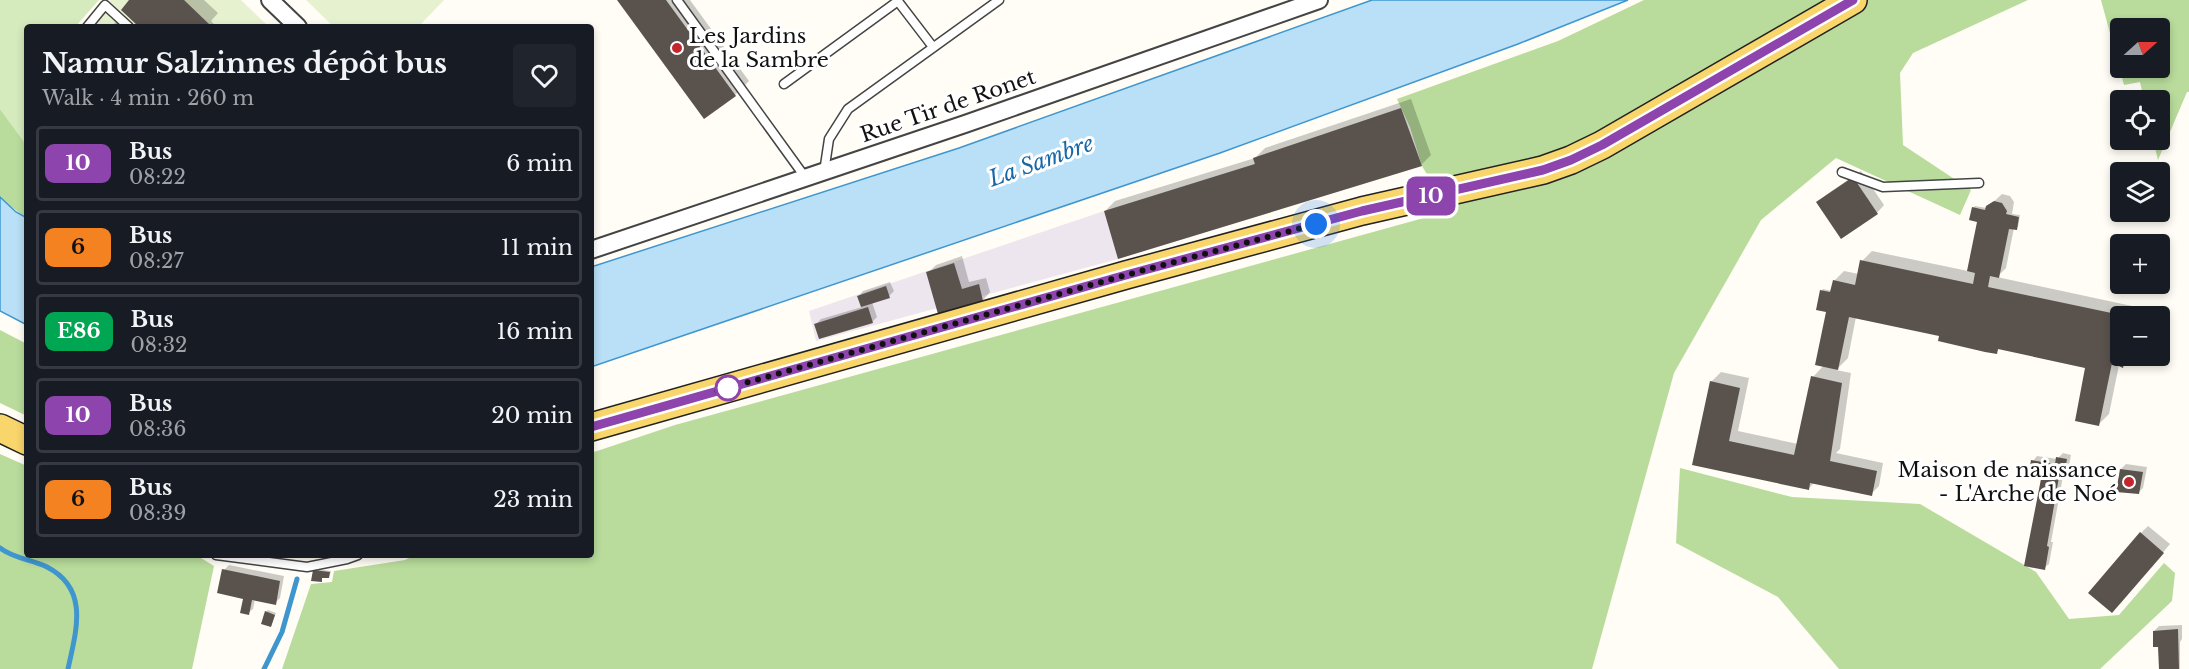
<!DOCTYPE html>
<html lang="en">
<head>
<meta charset="utf-8">
<style>
	:root { --surface:#171b24; --page:#20242c; --text:#f1f3f6; --muted:#9ea1a6; --line:#363941 }
	body { margin:0; font-family:"Libre Baskerville",serif; background:var(--page); color:var(--text); height:100vh; display:flex; flex-direction:column; font-size:22px; white-space:nowrap }
	* { box-sizing:border-box; margin:0 }
	p { font-size:20px; color:var(--muted) }
	.icon { flex:none; width:33px; height:33px; fill:none; stroke:currentColor; stroke-width:2; stroke-linecap:round; stroke-linejoin:round }
	.map { position:relative; flex:1; overflow:hidden }
	.details { position:absolute; left:24px; top:24px; width:570px; height:534px; display:flex; flex-direction:column; background:var(--surface); border-radius:6px; box-shadow:0 3px 9px #0003 }
	.details>* { flex:none }
	.badge { padding:0 12px; border-radius:9px; font-size:21px; line-height:39px }
	.needle { width:39px; rotate:69deg }
	.tools { position:absolute; left:2110px; top:18px; display:grid; gap:12px }
	.tools a { display:grid; place-items:center; width:60px; height:60px; border-radius:6px; background:var(--surface); box-shadow:0 3px 9px #0003; font-size:30px }
	.you { position:absolute; width:30px; height:30px; margin:-15px; border:4px solid #fff; border-radius:50%; background:#1a73e8; box-shadow:0 0 0 9px #1a73e833 }
	.map>.badge { position:absolute; translate:-50% -50%; box-shadow:0 0 0 3px #fff }
	.round { display:grid; place-items:center; flex:none; width:63px; height:63px; border-radius:6px; background:var(--page) }
	.overview { display:flex; align-items:center; justify-content:space-between; height:102px; padding:0 18px }
	h1 { font-size:28px; font-weight:700; line-height:45px }
	ul { padding:0; list-style:none }
	li { display:flex; align-items:center; gap:18px; height:75px; margin:0 12px 9px; padding:0 6px; border:3px solid var(--line); border-radius:6px }
	li div { flex:1 }
	li b { display:block; font-size:22px }
	li em { font-style:normal }
	li .badge { min-width:66px; font-weight:700; text-align:center }
	.map>svg:first-child { display:block }
	.industrial { fill:#eee6ef }
	.green { fill:#d5ebbd }
	.forest { fill:#b9dc9c; fill-rule:evenodd }
	.pitch { fill:#e6f2cf }
	.water { fill:#b9e0f7; stroke:#3f96cf; stroke-width:1.5 }
	.shadow { fill:#0003 }
	.lines { fill:none; stroke-linecap:round; stroke-linejoin:round }
	.stream { stroke:#3f96cf; stroke-width:5 }
	.building { fill:#5a524d }
	.lane-casing { stroke:#444; stroke-width:11 }
	.street-casing { stroke:#444; stroke-width:20 }
	.primary-casing { stroke:#222; stroke-width:30 }
	.lane { stroke:#fff; stroke-width:8 }
	.street { stroke:#fff; stroke-width:16 }
	.primary { stroke:#f9d66b; stroke-width:27 }
	.line-casing { stroke:#fff; stroke-width:14 }
	.line { stroke:#8e44ad; stroke-width:9 }
	.walk { stroke:#111; stroke-width:6; stroke-dasharray:0 10.8 }
	.poi-dot { fill:#c4262e; stroke:#fff; stroke-width:2 }
	.stop-dot { fill:#fff; stroke:#8e44ad; stroke-width:3 }
	.labels { text-anchor:middle; dominant-baseline:central; stroke-width:6; stroke-linejoin:round; paint-order:stroke }
	.poi-label { font-size:21px; fill:#111; stroke:#fff; text-anchor:start }
	.street-label { font-size:21px; fill:#111; stroke:#fff }
	.water-label { font-size:22px; font-style:italic; fill:#1768a6; stroke:#fff }
</style>
</head>
<body>
<div class="map">
<svg width="2189" height="669" viewBox="0 0 2189 669">
	<rect width="100%" height="100%" fill="#fffdf5"/>
	<path class="industrial" d="M 1401,108 L 1422,166 L 1118,259 L 816,341 L 809,311 L 1104,211 L 1254,164 L 1253,158 Z"/>
	<path class="green" d="M 0,0 L 99,0 L 75,27 L 27,27 L 27,146 L 0,109 Z"/>
	<g class="forest">
		<path d="M 1644,0 L 2028,0 L 1913,53 L 1900,73 L 1903,145 L 1971,190 L 1960,215 L 1836,158 L 1761,220 L 1674,373 L 1592,669 L 282,669 L 311,584 L 332,582 L 334,571 L 405,560 L 415,555 L 591,555 L 591,453 L 675,425 L 1449,211 L 1422,166 L 1410,127 L 1397,99 L 1558,41 Z"/>
		<path d="M 2101,0 L 2189,0 L 2189,92 L 2187,92 L 2158,160 L 2153,140 L 2160,140 L 2160,100 L 2144,100 L 2140,82 L 2124,85 ZM 2121,28 L 2160,28 L 2160,68 L 2121,68 Z"/>
		<path d="M 0,109 L 27,146 L 27,218 L 0,199 Z"/>
		<path d="M 0,330 L 27,344 L 27,416 L 0,403 Z"/>
		<path d="M 0,454 L 27,466 L 27,555 L 196,555 L 214,566 L 192,669 L 0,669 Z"/>
		<path d="M 1680,468 L 1792,497 L 1920,504 L 2036,572 L 2069,619 L 2119,615 L 2164,563 L 2175,573 L 2172,601 L 2100,669 L 1839,669 L 1778,597 L 1676,543 Z"/>
	</g>
	<g class="pitch">
		<path d="M 111,0 L 241,0 L 269,27 L 90,27 Z"/>
		<path d="M 306,0 L 444,0 L 418,27 L 334,27 Z"/>
	</g>
	<g class="water">
		<path d="M 1372,0 L 1628,0 L 1518,44 L 1220,153 L 591,367 L 591,267 L 959,148 Z"/>
		<path d="M 0,197 L 16,212 L 27,218 L 27,325 L 0,311 Z"/>
	</g>
	<g class="shadow">
		<path d="M 131,0 L 204,0 L 218,13 L 211,21 L 215,25 L 214,27 L 142,27 Z"/>
		<path d="M 619,0 L 690,0 L 749,81 L 735,95 Z"/>
		<path d="M 118,20 L 126,27 L 111,27 Z"/>
		<path d="M 1411,99 L 1431,155 L 1421,165 L 1105,211 L 1115,201 L 1255,158 L 1265,148 Z"/>
		<path d="M 1861,171 L 1884,205 L 1877,213 L 1818,202 L 1826,195 Z"/>
		<path d="M 2002,194 L 2010,196 L 2014,202 L 2012,214 L 2020,215 L 2018,227 L 2014,228 L 2006,268 L 1997,277 L 2132,306 L 2130,316 L 2121,316 L 2121,356 L 2127,356 L 2125,364 L 2123,366 L 2119,365 L 2109,414 L 2099,424 L 2087,367 L 2000,348 L 1996,352 L 1941,335 L 1856,317 L 1848,358 L 1836,370 L 1851,373 L 1840,449 L 1836,453 L 1883,463 L 1879,486 L 1871,494 L 1815,482 L 1808,489 L 1694,464 L 1711,382 L 1721,372 L 1749,378 L 1738,431 L 1798,444 L 1813,377 L 1824,365 L 1829,308 L 1821,291 L 1823,289 L 1832,291 L 1834,281 L 1844,271 L 1859,274 L 1862,261 L 1872,251 L 1968,271 L 1979,221 L 1973,208 L 1975,206 L 1987,208 Z"/>
		<path d="M 962,256 L 969,282 L 986,278 L 990,292 L 983,300 L 928,273 L 936,265 Z"/>
		<path d="M 890,282 L 894,291 L 889,296 L 872,302 L 877,317 L 872,322 L 816,324 L 821,319 L 862,307 L 859,296 L 863,291 Z"/>
		<path d="M 2063,453 L 2071,455 L 2068,471 L 2063,476 L 2051,542 L 2053,542 L 2049,564 L 2044,568 L 2043,478 L 2033,461 L 2037,456 L 2057,459 Z"/>
		<path d="M 2126,464 L 2147,467 L 2143,488 L 2138,493 L 2121,469 Z"/>
		<path d="M 2148,526 L 2170,544 L 2120,604 L 2141,533 Z"/>
		<path d="M 229,565 L 284,576 L 280,598 L 275,603 L 255,599 L 253,609 L 248,613 L 245,597 L 224,570 Z"/>
		<path d="M 316,569 L 331,571 L 330,575 L 328,577 L 323,576 L 321,581 L 314,571 Z"/>
		<path d="M 268,610 L 276,613 L 271,626 L 266,612 Z"/>
		<path d="M 2182,625 L 2182,639 L 2180,642 L 2180,669 L 2160,669 L 2160,648 L 2154,631 L 2159,626 Z"/>
	</g>
	<g class="lines">
		<g class="stream">
			<path d="M 0,548 C 14,559 31,559 47,567 C 90,589 76,631 68,669"/>
			<path d="M 264,669 L 282,632 L 297,579"/>
		</g>
	</g>
	<g class="building">
		<path d="M 129,0 L 184,0 L 209,24 L 207,27 L 139,27 L 121,10 Z"/>
		<path d="M 617,0 L 666,0 L 736,96 L 704,119 Z"/>
		<path d="M 1401,108 L 1422,166 L 1118,259 L 1104,211 L 1255,164 L 1253,158 Z"/>
		<path d="M 1853,177 L 1878,214 L 1841,239 L 1816,202 Z"/>
		<path d="M 1994,201 L 2002,203 L 2007,211 L 2006,214 L 2019,217 L 2017,230 L 2009,229 L 1999,278 L 1990,276 L 1988,287 L 2121,315 L 2115,353 L 2121,352 L 2121,356 L 2126,356 L 2123,368 L 2112,363 L 2099,426 L 2075,421 L 2085,368 L 1998,349 L 1997,354 L 1985,352 L 1938,341 L 1939,336 L 1849,317 L 1838,370 L 1815,365 L 1826,312 L 1816,310 L 1820,290 L 1830,292 L 1833,280 L 1855,285 L 1860,260 L 1973,284 L 1975,273 L 1967,271 L 1977,222 L 1969,220 L 1972,207 L 1985,210 L 1986,206 Z"/>
		<path d="M 954,263 L 962,289 L 979,284 L 983,301 L 938,314 L 926,272 Z"/>
		<path d="M 886,286 L 890,298 L 861,307 L 857,296 Z"/>
		<path d="M 868,307 L 873,323 L 819,339 L 814,324 Z"/>
		<path d="M 1811,376 L 1842,383 L 1830,461 L 1877,471 L 1872,496 L 1810,483 L 1809,490 L 1692,465 L 1710,381 L 1740,388 L 1729,441 L 1794,455 Z"/>
		<path d="M 2056,457 L 2067,459 L 2064,478 L 2059,477 L 2047,546 L 2049,547 L 2045,570 L 2024,566 L 2041,479 L 2028,477 L 2031,460 L 2055,464 Z"/>
		<path d="M 2120,469 L 2143,472 L 2139,494 L 2116,492 Z"/>
		<path d="M 2140,532 L 2164,553 L 2112,613 L 2088,593 Z"/>
		<path d="M 222,569 L 280,581 L 276,605 L 252,600 L 249,615 L 240,613 L 243,599 L 217,593 Z"/>
		<path d="M 313,570 L 330,572 L 329,578 L 322,578 L 322,582 L 311,581 Z"/>
		<path d="M 265,611 L 275,615 L 271,627 L 261,624 Z"/>
		<path d="M 2178,629 L 2179,669 L 2159,669 L 2158,647 L 2153,647 L 2153,631 Z"/>
	</g>
	<g class="lines">
		<defs>
			<g id="lane">
				<path d="M 677,0 L 805,177"/>
				<path d="M 897,0 L 933,47"/>
				<path d="M 87,27 L 105,5 L 129,27"/>
				<path d="M 784,84 L 898,1"/>
				<path d="M 824,172 L 829,139 L 848,109 L 999,0"/>
				<path d="M 1842,172 L 1883,187 L 1979,183"/>
				<path d="M 216,555 L 307,567 L 347,559 L 358,555"/>
			</g>
			<g id="street">
				<path d="M 270,0 L 298,27"/>
				<path d="M 591,250 L 965,124 L 1319,0"/>
			</g>
			<g id="primary">
				<path d="M 591,427 L 1126,275 L 1362,211 L 1543,170 L 1571,160 L 1602,145 L 1853,0"/>
				<path d="M 0,428 L 27,441"/>
			</g>
		</defs>
		<use href="#lane" class="lane-casing"/>
		<use href="#street" class="street-casing"/>
		<use href="#primary" class="primary-casing"/>
		<use href="#lane" class="lane"/>
		<use href="#street" class="street"/>
		<use href="#primary" class="primary"/>
	</g>
	<g class="lines">
		<defs>
			<path id="line" d="M 591,427 L 1126,275 L 1362,211 L 1543,170 L 1571,160 L 1602,145 L 1853,0"/>
		</defs>
		<use href="#line" class="line-casing"/>
		<use href="#line" class="line"/>
		<path class="walk" d="M 728,388 L 717,391 L 1126,275 L 1316,224"/>
	</g>
	<g class="poi-dot">
		<circle cx="677" cy="48" r="6"/>
		<circle cx="2129" cy="482" r="6"/>
	</g>
	<circle class="stop-dot" cx="728" cy="388" r="12"/>
	<g class="labels">
		<g class="poi-label">
			<text x="689" y="36">Les Jardins<tspan x="689" dy="24">de la Sambre</tspan></text>
			<text x="2117" y="470" text-anchor="end">Maison de naissance<tspan x="2117" dy="24">- L'Arche de Noé</tspan></text>
		</g>
		<g class="street-label">
			<text transform="translate(948 106) rotate(-19)">Rue Tir de Ronet</text>
		</g>
		<g class="water-label">
			<text transform="translate(1041 161) rotate(-20)">La Sambre</text>
		</g>
	</g>
</svg>
<div class="tools">
<a><svg class="needle" viewBox="-14 -14 28 28"><path d="M0-13l5 13h-10z" fill="#e53935"/><path d="M0 13l5-13h-10z" fill="#9ea1a6"/></svg></a>
<a><svg class="icon" aria-label="locate" viewBox="0 0 24 24"><circle cx="12" cy="12" r="6"/><path d="M12 2v4M12 18v4M2 12h4M18 12h4"/></svg></a>
<a><svg class="icon" aria-label="layers" viewBox="0 0 24 24"><path d="M12 4l9 5-9 5-9-5zM3 14l9 5 9-5"/></svg></a>
<a>+</a>
<a>−</a>
</div>
<div class="you" style="left:1316px;top:224px"></div>
<b class="badge" style="left:1431px;top:196px;background:#8e44ad;color:#fff">10</b>
<section class="details">
<div class="overview"><div><h1>Namur Salzinnes dépôt bus</h1><p>Walk · 4 min · 260 m</p></div><a class="round"><svg class="icon" aria-label="heart" viewBox="0 0 24 24"><path d="M12 20l-8-8c-3-5 5-10 8-4 3-6 11-1 8 4z"/></svg></a></div>
<ul>
<li><span class="badge" style="background:#8e44ad;color:#fff">10</span><div><b>Bus</b><p>08:22</p></div><em>6 min</em></li>
<li><span class="badge" style="background:#f58220;color:#111">6</span><div><b>Bus</b><p>08:27</p></div><em>11 min</em></li>
<li><span class="badge" style="background:#00a651;color:#fff">E86</span><div><b>Bus</b><p>08:32</p></div><em>16 min</em></li>
<li><span class="badge" style="background:#8e44ad;color:#fff">10</span><div><b>Bus</b><p>08:36</p></div><em>20 min</em></li>
<li><span class="badge" style="background:#f58220;color:#111">6</span><div><b>Bus</b><p>08:39</p></div><em>23 min</em></li>
</ul>
</section>
</div>
</body>
</html>
